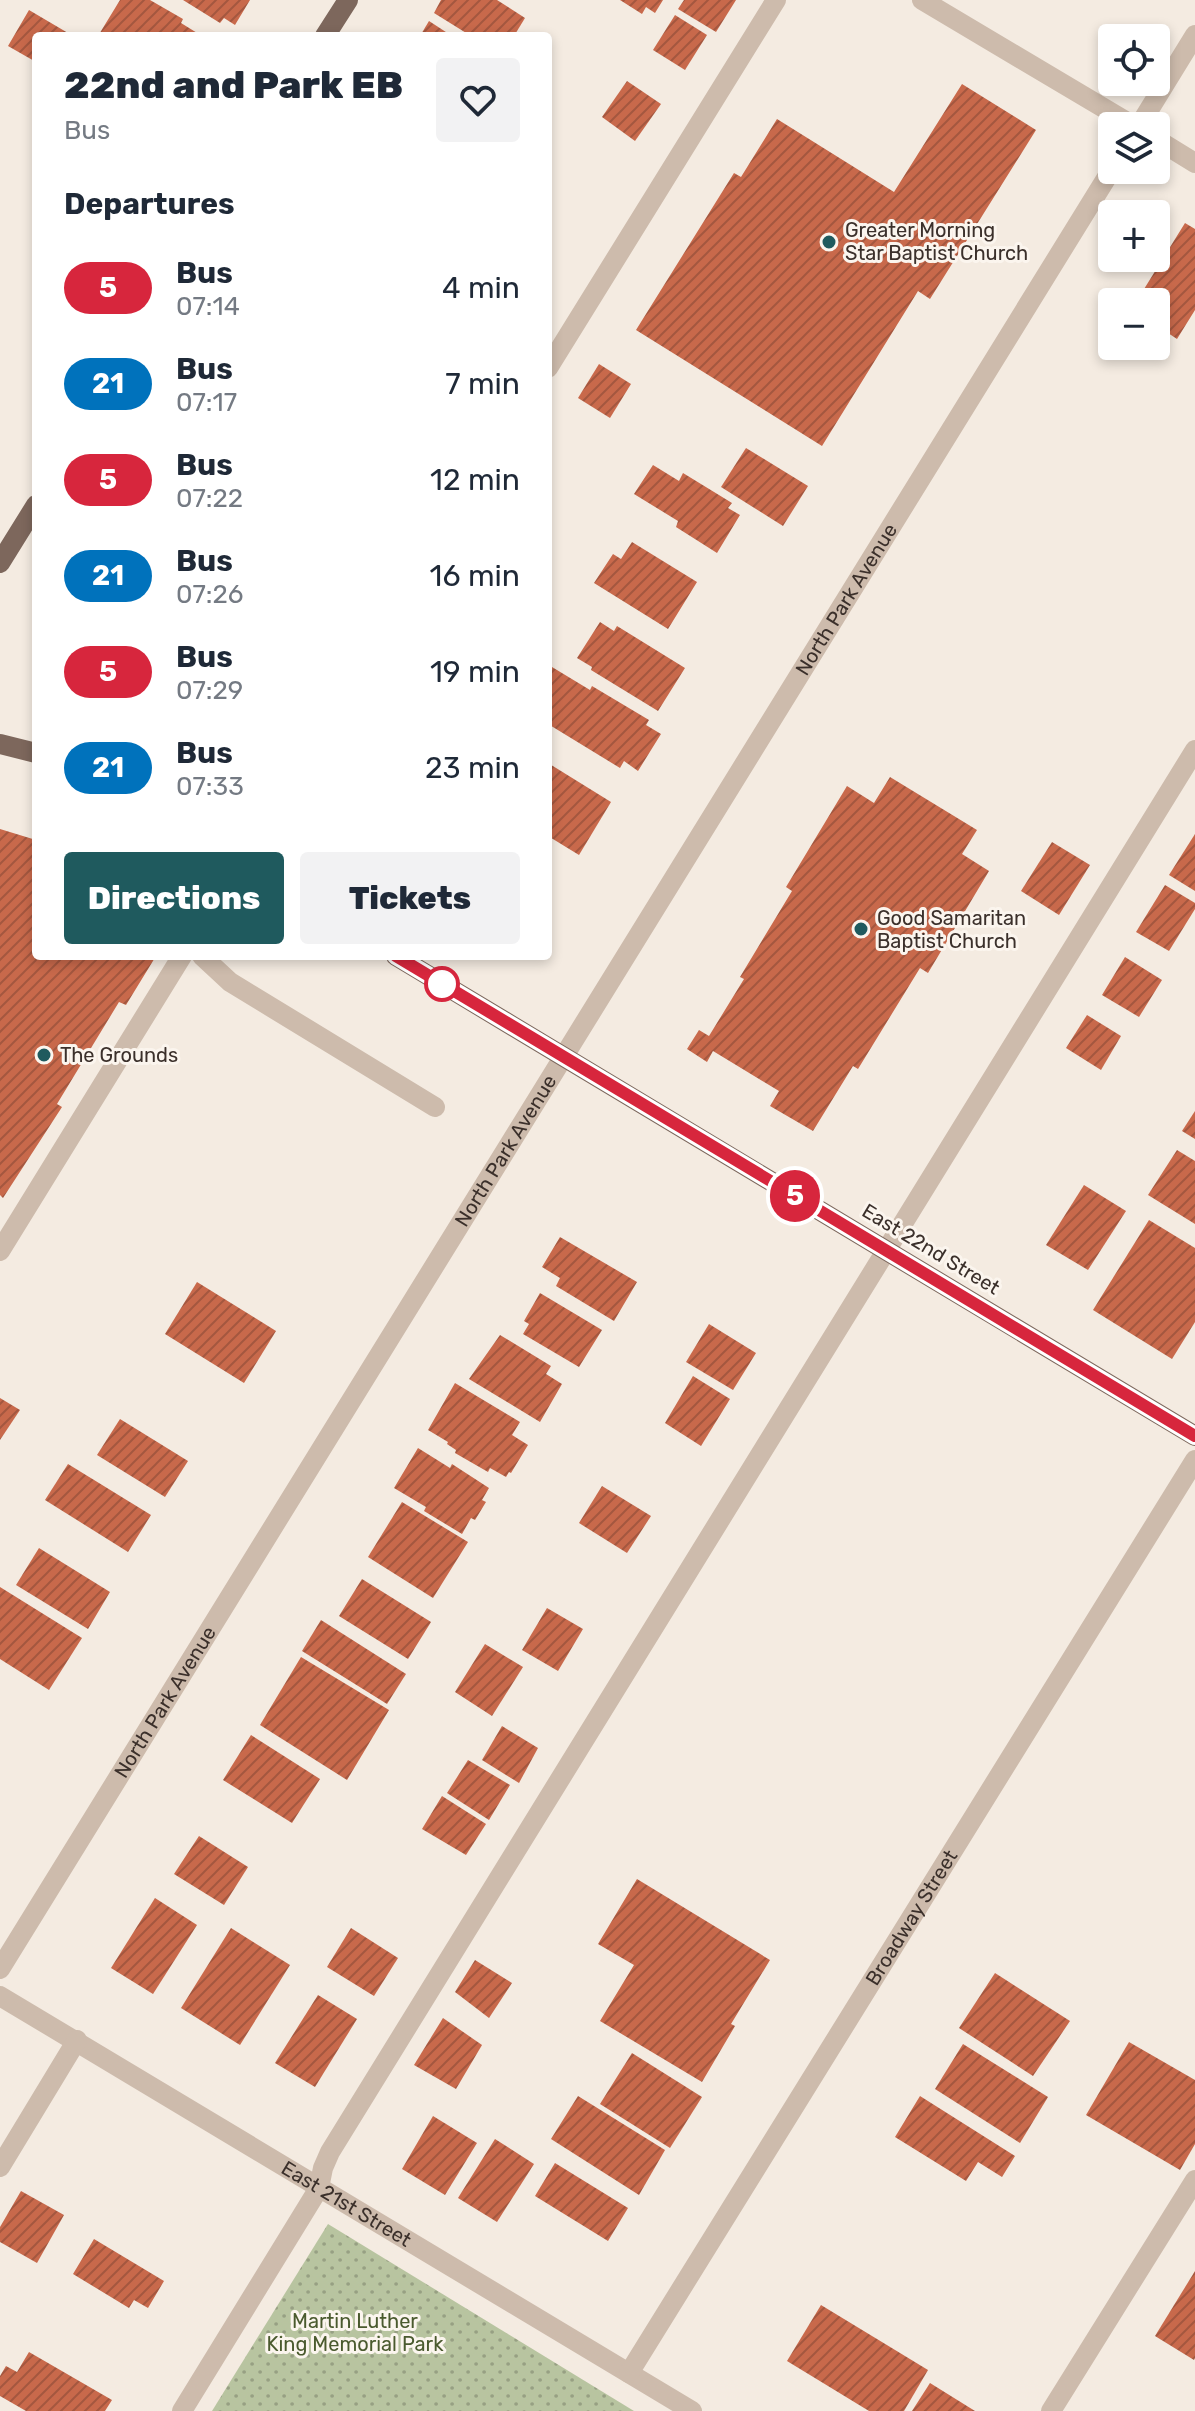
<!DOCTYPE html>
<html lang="en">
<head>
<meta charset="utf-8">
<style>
	:root { --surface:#fff; --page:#f2f2f3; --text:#1f2937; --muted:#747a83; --accent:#1f5a5e }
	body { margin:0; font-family:Rubik,sans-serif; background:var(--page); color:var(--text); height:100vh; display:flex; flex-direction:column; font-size:30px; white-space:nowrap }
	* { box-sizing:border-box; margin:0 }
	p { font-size:26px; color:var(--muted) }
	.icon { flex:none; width:44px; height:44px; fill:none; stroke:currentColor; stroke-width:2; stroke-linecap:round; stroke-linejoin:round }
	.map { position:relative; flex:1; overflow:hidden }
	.sheet { position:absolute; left:32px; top:32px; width:520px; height:928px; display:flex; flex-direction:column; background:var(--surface); border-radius:8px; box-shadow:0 4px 12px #0003 }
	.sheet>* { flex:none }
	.badge { padding:0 16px; border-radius:26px; font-size:28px; line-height:52px }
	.buttons { position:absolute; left:1098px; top:24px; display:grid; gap:16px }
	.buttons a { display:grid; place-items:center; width:72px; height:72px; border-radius:8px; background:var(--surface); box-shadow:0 4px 12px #0003; font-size:40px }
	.map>.badge { position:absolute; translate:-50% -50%; box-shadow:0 0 0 4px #fff }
	h2 { padding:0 32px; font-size:30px; line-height:72px }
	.round { display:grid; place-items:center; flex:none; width:84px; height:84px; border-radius:8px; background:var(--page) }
	.summary { display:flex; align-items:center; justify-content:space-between; height:136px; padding:0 32px }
	h1 { font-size:38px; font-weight:800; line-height:60px }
	.button { display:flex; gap:16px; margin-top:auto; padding:16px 32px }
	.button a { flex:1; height:92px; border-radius:8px; background:var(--accent); color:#fff; font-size:32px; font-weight:800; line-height:92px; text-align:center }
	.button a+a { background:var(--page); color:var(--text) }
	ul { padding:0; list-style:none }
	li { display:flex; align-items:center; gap:24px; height:96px; padding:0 32px }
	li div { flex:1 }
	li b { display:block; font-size:30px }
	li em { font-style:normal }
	li .badge { min-width:88px; font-weight:700; text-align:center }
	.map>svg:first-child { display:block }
	.park { fill:url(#park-dots) }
	.building { fill:url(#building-hatch) }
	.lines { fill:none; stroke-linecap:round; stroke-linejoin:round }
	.minor { stroke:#cdbbac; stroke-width:20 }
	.major { stroke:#7d675c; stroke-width:20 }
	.line-casing { stroke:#fff; stroke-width:18 }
	.line { stroke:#d7263d; stroke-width:12 }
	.poi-dot { fill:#1f5a5e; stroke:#fbf5ee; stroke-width:3 }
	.stop-dot { fill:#fff; stroke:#d7263d; stroke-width:4 }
	.labels { text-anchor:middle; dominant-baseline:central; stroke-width:6; stroke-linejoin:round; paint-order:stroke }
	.poi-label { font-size:20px; fill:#3b302b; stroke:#fbf5ee; text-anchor:start }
	.street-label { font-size:20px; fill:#3b302b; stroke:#fbf5ee }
	.park-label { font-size:20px; fill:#4a5a2e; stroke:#fbf5ee }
</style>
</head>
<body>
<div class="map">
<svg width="1195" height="2411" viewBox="0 0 1195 2411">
	<defs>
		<pattern id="park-dots" width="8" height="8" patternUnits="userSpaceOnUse" patternTransform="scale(2)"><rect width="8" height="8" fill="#b8c4a0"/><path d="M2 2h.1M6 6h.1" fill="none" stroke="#97a083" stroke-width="1.8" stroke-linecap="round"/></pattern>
		<pattern id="building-hatch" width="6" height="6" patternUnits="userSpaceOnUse" patternTransform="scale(2)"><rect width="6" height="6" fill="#c8694b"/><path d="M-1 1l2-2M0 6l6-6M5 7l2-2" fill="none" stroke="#a4573f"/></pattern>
	</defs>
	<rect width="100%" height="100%" fill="#f4ebe1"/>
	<path class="park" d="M 328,2224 L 634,2411 L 212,2411 Z"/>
	<g class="building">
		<path d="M 120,0 L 150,0 L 183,19 L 181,23 L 202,36 L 98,36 Z"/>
		<path d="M 183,0 L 250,0 L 235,25 L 224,18 L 220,23 Z"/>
		<path d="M 441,0 L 497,0 L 525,18 L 514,36 L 471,36 L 434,13 Z"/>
		<path d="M 620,0 L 663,0 L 655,13 L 646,7 L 642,14 Z"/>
		<path d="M 684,0 L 736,0 L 716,32 L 678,9 Z"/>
		<path d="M 29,10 L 68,33 L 66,36 L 36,36 L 36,62 L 8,46 Z"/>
		<path d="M 675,15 L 707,35 L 685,70 L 653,50 Z"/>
		<path d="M 429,21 L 452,36 L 420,36 Z"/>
		<path d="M 627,81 L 661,104 L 635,141 L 602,117 Z"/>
		<path d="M 962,84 L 1036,130 L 930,299 L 918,291 L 822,446 L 636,330 L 734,173 L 741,177 L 777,119 L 894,192 Z"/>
		<path d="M 1185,223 L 1195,229 L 1195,310 L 1177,339 L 1156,325 L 1156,302 L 1136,302 Z"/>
		<path d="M 599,364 L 631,384 L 610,418 L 578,398 Z"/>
		<path d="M 746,448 L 808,486 L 783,526 L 721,487 Z"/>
		<path d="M 653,465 L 679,481 L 683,473 L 732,503 L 728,508 L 740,515 L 717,553 L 676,527 L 678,521 L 634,494 Z"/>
		<path d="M 632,542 L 697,582 L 668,629 L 594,583 L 613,554 L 621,559 Z"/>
		<path d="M 600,622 L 614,631 L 617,626 L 685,668 L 658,711 L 591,670 L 592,667 L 577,658 Z"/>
		<path d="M 552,667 L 590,690 L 592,686 L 649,720 L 646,725 L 661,734 L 638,771 L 624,761 L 620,768 L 548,724 L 548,675 Z"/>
		<path d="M 548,763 L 611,802 L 579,855 L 548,836 Z"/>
		<path d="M 890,777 L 977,830 L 962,854 L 989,871 L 928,973 L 920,968 L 858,1069 L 853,1066 L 813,1131 L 770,1106 L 779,1091 L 713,1051 L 707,1062 L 687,1049 L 699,1030 L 709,1036 L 744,979 L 740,977 L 792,891 L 786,887 L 847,786 L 874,803 Z"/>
		<path d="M 0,829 L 36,840 L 36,956 L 156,956 L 126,1005 L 119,1002 L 57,1104 L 62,1107 L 3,1198 L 0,1195 Z"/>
		<path d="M 1195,834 L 1195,891 L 1169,875 Z"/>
		<path d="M 1052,842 L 1090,865 L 1059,915 L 1021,891 Z"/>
		<path d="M 1165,885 L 1195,903 L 1195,909 L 1169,951 L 1136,932 Z"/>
		<path d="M 1125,957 L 1162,980 L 1139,1017 L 1102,995 Z"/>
		<path d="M 1087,1015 L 1121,1036 L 1101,1070 L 1066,1048 Z"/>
		<path d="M 1195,1111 L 1195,1139 L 1182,1131 Z"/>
		<path d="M 1177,1150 L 1195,1161 L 1195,1224 L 1148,1195 Z"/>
		<path d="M 1084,1185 L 1126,1211 L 1088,1270 L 1046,1245 Z"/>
		<path d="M 1149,1220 L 1195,1248 L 1195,1322 L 1172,1359 L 1093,1310 Z"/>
		<path d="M 560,1237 L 637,1282 L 614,1321 L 556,1286 L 560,1278 L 542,1267 Z"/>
		<path d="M 197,1282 L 276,1331 L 244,1383 L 165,1334 Z"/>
		<path d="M 540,1293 L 602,1330 L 579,1367 L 523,1334 L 529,1324 L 524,1321 Z"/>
		<path d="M 709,1324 L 756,1353 L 733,1390 L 686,1362 Z"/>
		<path d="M 500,1335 L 551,1366 L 546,1374 L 562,1384 L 540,1422 L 469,1379 Z"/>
		<path d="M 693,1376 L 730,1399 L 701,1446 L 665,1423 Z"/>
		<path d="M 455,1383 L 520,1422 L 512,1435 L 528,1445 L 511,1473 L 509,1472 L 506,1477 L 490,1468 L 488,1472 L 455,1453 L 456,1450 L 447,1444 L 448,1442 L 428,1430 Z"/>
		<path d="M 0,1398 L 20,1410 L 0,1440 Z"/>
		<path d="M 120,1419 L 188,1461 L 165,1497 L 97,1455 Z"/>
		<path d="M 418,1448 L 450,1468 L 452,1464 L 489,1488 L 482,1500 L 486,1502 L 475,1520 L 471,1518 L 462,1534 L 424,1511 L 426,1507 L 394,1488 Z"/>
		<path d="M 68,1464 L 151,1515 L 128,1552 L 45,1500 Z"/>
		<path d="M 602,1486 L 651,1516 L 627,1553 L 579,1523 Z"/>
		<path d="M 402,1502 L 468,1542 L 433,1598 L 368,1557 Z"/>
		<path d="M 39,1548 L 110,1592 L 88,1629 L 16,1585 Z"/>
		<path d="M 362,1579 L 431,1622 L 408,1659 L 339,1616 Z"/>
		<path d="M 0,1587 L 82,1638 L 49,1690 L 0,1659 Z"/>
		<path d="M 547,1608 L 583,1629 L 558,1671 L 522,1650 Z"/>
		<path d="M 321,1620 L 406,1674 L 387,1704 L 302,1651 Z"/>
		<path d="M 485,1644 L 523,1667 L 492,1716 L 455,1692 Z"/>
		<path d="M 301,1657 L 389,1710 L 347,1780 L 260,1725 Z"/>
		<path d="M 502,1726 L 538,1748 L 519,1783 L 482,1760 Z"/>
		<path d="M 251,1735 L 320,1779 L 292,1823 L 223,1780 Z"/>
		<path d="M 468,1760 L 510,1785 L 489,1820 L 447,1793 Z"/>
		<path d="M 442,1796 L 486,1824 L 466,1855 L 422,1829 Z"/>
		<path d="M 199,1836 L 248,1867 L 224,1905 L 174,1874 Z"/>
		<path d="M 637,1879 L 770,1960 L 731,2024 L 735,2026 L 702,2082 L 600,2021 L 634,1965 L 598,1944 Z"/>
		<path d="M 155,1898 L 197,1925 L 153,1994 L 111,1968 Z"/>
		<path d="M 231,1928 L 290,1965 L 240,2045 L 181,2008 Z"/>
		<path d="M 351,1928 L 398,1958 L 374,1996 L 327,1967 Z"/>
		<path d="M 475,1960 L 512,1983 L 489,2018 L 455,1992 Z"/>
		<path d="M 995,1973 L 1070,2021 L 1033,2076 L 959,2028 Z"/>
		<path d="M 318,1995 L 357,2019 L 315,2087 L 275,2063 Z"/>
		<path d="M 443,2018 L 482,2045 L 456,2089 L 414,2065 Z"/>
		<path d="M 1129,2042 L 1195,2080 L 1195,2144 L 1180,2170 L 1086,2115 Z"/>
		<path d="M 963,2044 L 1048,2097 L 1020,2143 L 935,2089 Z"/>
		<path d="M 632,2053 L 702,2097 L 670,2148 L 600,2104 Z"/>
		<path d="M 578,2096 L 665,2150 L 639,2195 L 551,2139 Z"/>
		<path d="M 920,2096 L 1015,2156 L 1002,2177 L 978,2162 L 966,2181 L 895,2137 Z"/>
		<path d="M 433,2116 L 477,2143 L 445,2195 L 402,2169 Z"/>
		<path d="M 495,2139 L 534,2164 L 497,2222 L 458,2198 Z"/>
		<path d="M 555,2163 L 628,2208 L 608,2241 L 535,2196 Z"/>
		<path d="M 21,2191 L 64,2215 L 37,2263 L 0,2242 L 0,2227 Z"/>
		<path d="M 94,2239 L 164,2281 L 148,2308 L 134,2300 L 129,2308 L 73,2274 Z"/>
		<path d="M 1195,2271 L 1195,2358 L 1194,2360 L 1155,2336 Z"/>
		<path d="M 821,2305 L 928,2370 L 904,2411 L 869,2411 L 787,2361 Z"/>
		<path d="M 29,2352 L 112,2400 L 105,2411 L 26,2411 L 0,2396 L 0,2376 L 6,2366 L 17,2372 Z"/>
		<path d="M 930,2383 L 975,2411 L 912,2411 Z"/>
	</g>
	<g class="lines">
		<g class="minor">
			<path d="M 922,0 L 1134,126"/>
			<path d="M 1139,126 L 1195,35"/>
			<path d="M 1156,139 L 1195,163"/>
			<path d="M 548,368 L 776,0"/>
			<path d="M 202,956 L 230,982 L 435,1107"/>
			<path d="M 0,1251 L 182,956"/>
			<path id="s1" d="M 0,1969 L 1112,169"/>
			<path id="s2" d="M 0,1996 L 692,2411"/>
			<path d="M 0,2167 L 77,2040"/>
			<path id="s3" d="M 629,2373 L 1195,1460"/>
			<path d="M 182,2411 L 319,2188 L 323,2168 L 330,2152 L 1195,750"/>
			<path d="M 1051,2411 L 1195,2180"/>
		</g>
		<g class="major">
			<path d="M 325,36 L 348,0"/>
			<path d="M 0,563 L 36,505"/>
			<path d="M 0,744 L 36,753"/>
			<path d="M 396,956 L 1195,1436"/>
		</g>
	</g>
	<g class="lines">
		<defs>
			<path id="line" d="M 396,956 L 1195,1436"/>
		</defs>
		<use href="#line" class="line-casing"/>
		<use href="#line" class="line"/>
	</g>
	<g class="poi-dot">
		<circle cx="829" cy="242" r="8"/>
		<circle cx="861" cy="929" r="8"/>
		<circle cx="44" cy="1055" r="8"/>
	</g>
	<circle class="stop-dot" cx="442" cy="984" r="16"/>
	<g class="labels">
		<g class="poi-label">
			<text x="845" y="230">Greater Morning<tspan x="845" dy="23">Star Baptist Church</tspan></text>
			<text x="877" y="918">Good Samaritan<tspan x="877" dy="23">Baptist Church</tspan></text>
			<text x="60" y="1055">The Grounds</text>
		</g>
		<g class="street-label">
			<text stroke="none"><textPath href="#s1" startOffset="1610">North Park Avenue</textPath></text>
			<text stroke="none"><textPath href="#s1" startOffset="962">North Park Avenue</textPath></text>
			<text transform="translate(931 1249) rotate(31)">East 22nd Street</text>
			<text stroke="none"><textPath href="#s1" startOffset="314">North Park Avenue</textPath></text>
			<text stroke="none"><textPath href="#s3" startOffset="536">Broadway Street</textPath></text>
			<text stroke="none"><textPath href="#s2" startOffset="404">East 21st Street</textPath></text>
		</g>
		<g class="park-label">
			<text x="355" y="2321">Martin Luther<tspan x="355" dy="23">King Memorial Park</tspan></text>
		</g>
	</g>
</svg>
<div class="buttons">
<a><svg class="icon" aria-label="locate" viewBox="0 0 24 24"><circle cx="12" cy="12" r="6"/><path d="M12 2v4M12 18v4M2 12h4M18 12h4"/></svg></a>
<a><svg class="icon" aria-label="layers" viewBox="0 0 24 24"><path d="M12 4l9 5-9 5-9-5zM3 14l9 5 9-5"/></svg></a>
<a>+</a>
<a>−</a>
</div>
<b class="badge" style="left:795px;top:1196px;background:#d7263d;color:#fff">5</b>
<section class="sheet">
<div class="summary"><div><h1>22nd and Park EB</h1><p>Bus</p></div><a class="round"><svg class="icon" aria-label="heart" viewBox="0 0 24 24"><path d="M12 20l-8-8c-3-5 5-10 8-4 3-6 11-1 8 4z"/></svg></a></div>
<h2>Departures</h2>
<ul>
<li><span class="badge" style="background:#d7263d;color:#fff">5</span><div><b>Bus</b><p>07:14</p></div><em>4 min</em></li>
<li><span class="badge" style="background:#0072bc;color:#fff">21</span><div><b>Bus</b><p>07:17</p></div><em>7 min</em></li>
<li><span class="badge" style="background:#d7263d;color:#fff">5</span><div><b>Bus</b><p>07:22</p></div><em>12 min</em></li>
<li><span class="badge" style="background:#0072bc;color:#fff">21</span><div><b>Bus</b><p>07:26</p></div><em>16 min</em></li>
<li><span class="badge" style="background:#d7263d;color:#fff">5</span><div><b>Bus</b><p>07:29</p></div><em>19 min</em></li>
<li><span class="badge" style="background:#0072bc;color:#fff">21</span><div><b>Bus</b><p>07:33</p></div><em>23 min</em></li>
</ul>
<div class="button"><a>Directions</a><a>Tickets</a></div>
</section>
</div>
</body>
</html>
